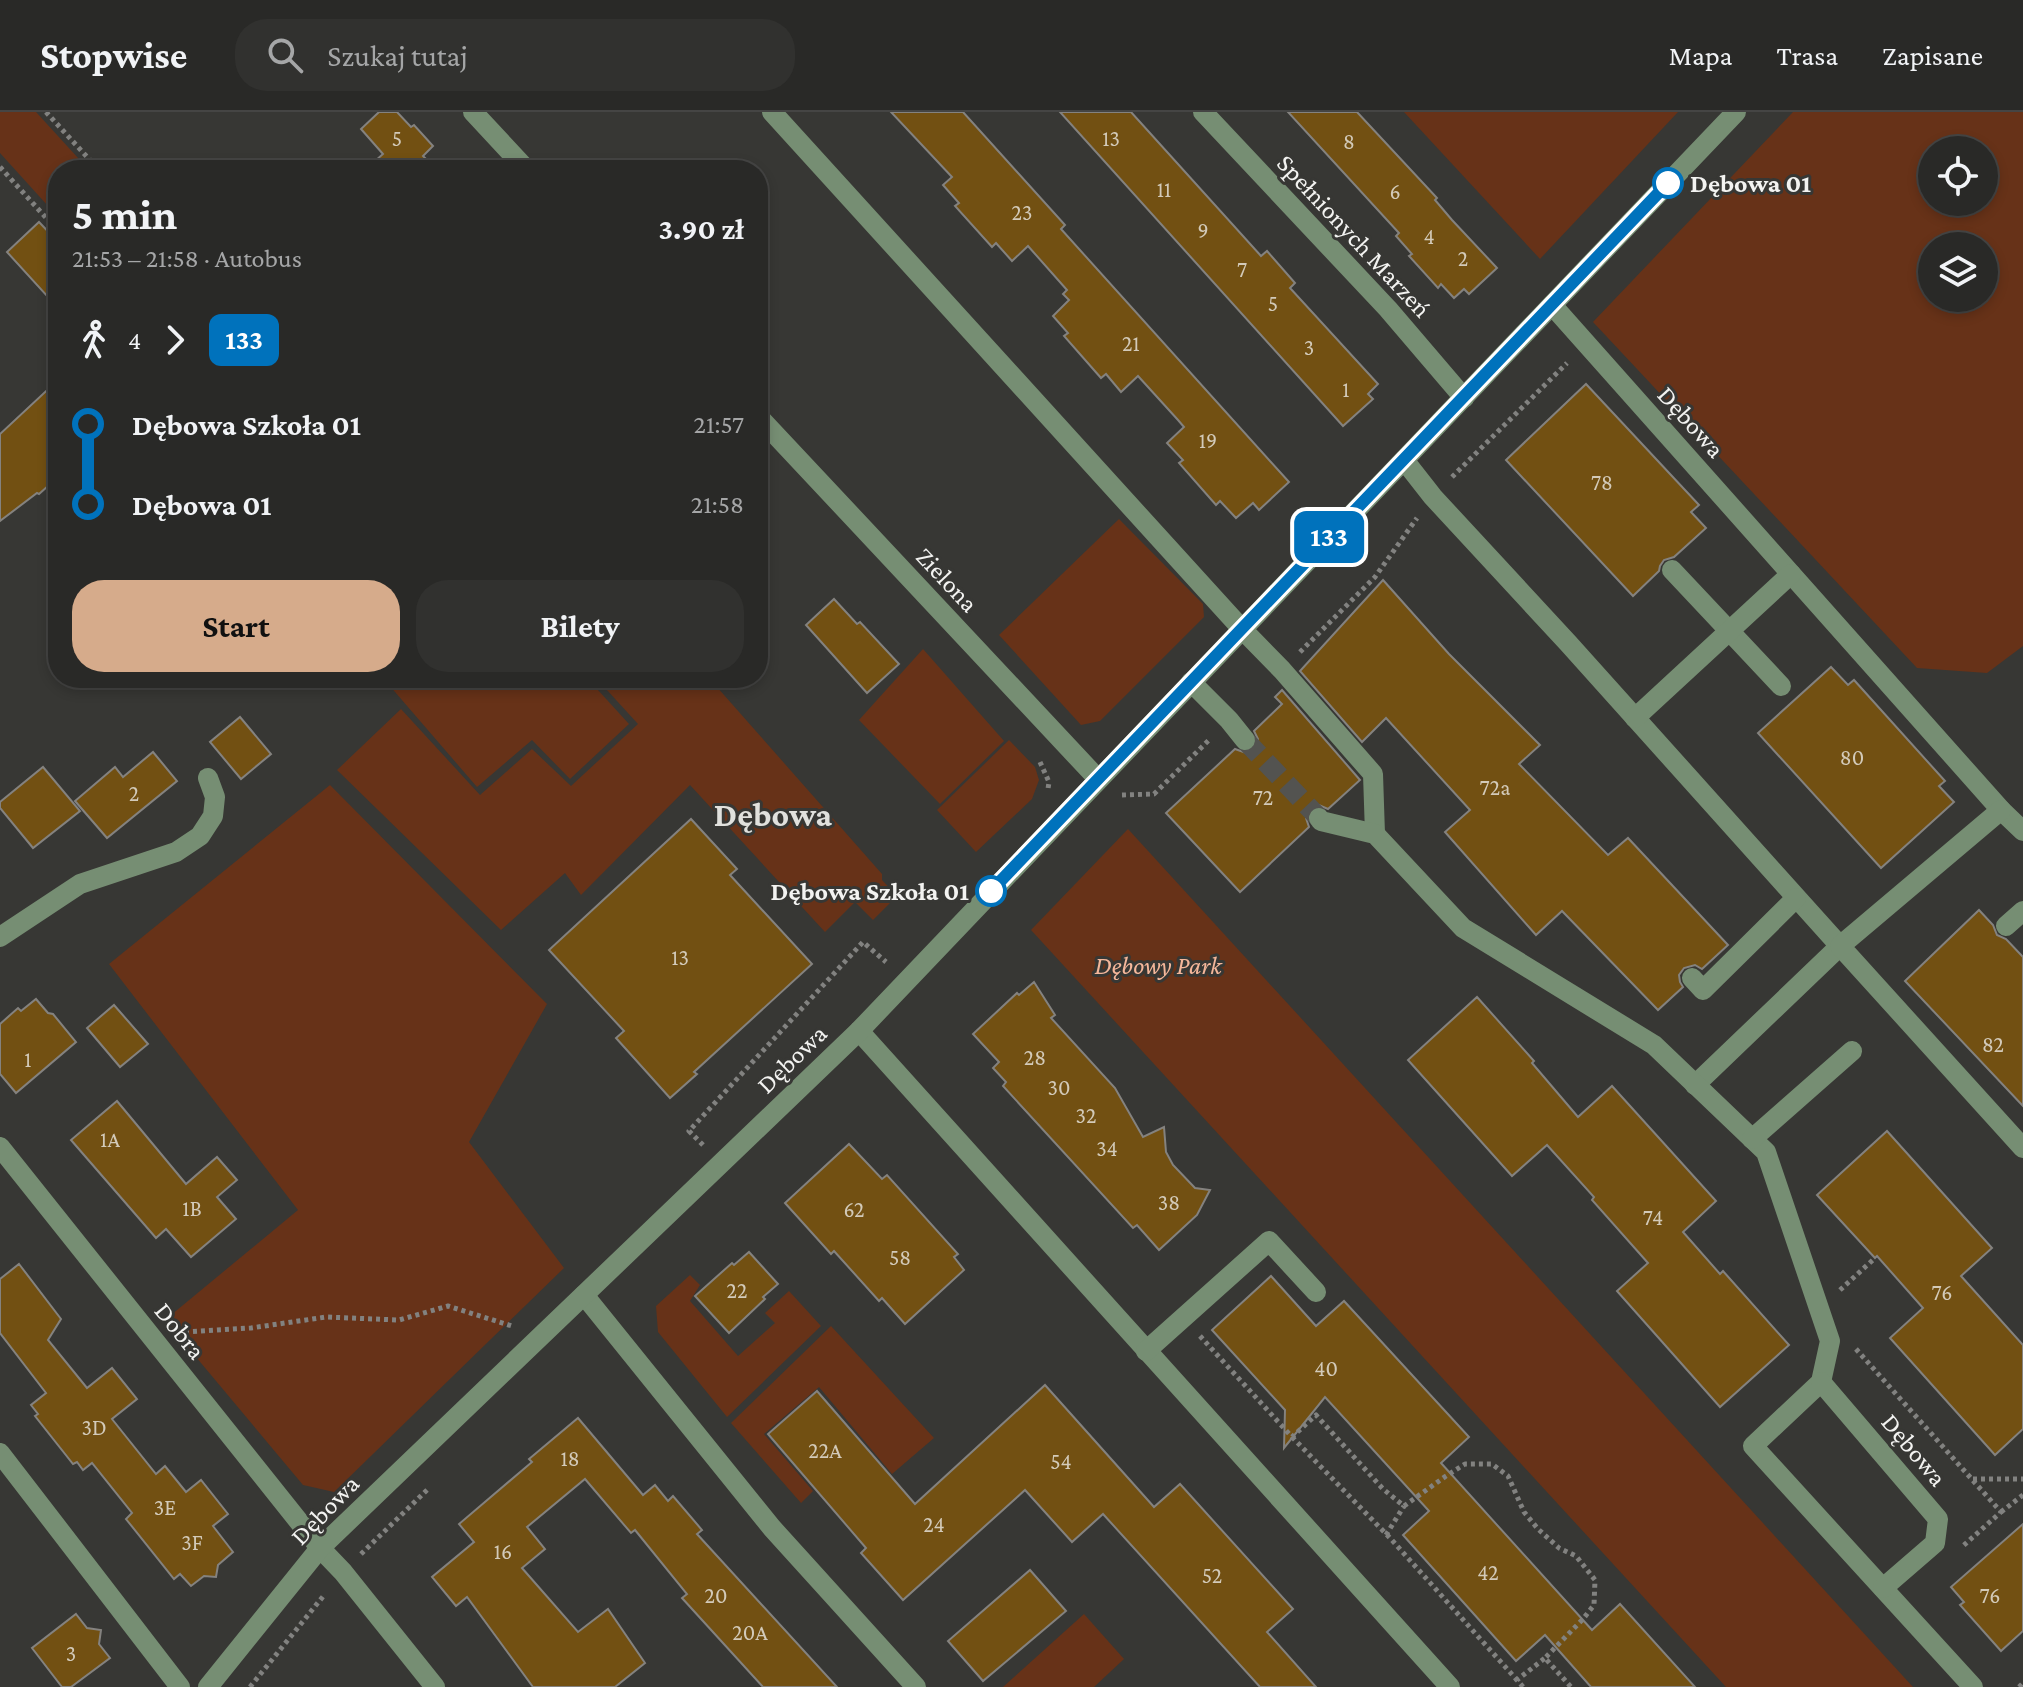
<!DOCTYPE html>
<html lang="pl">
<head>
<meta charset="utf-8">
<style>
	:root { --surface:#292927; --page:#31312f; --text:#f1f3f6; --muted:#a5a6a7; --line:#454544; --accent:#d6ab8b }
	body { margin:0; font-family:"Crimson Pro",serif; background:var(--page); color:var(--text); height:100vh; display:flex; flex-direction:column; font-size:30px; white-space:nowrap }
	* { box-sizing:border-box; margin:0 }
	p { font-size:26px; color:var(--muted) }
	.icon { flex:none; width:44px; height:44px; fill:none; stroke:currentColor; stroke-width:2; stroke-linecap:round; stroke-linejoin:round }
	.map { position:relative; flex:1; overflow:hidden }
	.drawer { position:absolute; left:48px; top:48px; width:720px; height:528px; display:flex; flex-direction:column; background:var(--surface); border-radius:32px; box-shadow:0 4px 12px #0003,0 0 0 2px var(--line) }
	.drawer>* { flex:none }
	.badge { padding:0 16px; border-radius:12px; font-size:28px; line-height:52px }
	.buttons { position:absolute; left:1918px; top:24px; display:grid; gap:16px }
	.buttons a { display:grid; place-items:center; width:80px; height:80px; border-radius:50%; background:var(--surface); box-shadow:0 4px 12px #0003,0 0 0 2px var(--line); font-size:40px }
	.map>.badge { position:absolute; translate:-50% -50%; box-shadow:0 0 0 4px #fff }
	.legs { display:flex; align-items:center; gap:12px; height:88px; padding:0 24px; font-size:26px }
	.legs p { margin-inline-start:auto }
	.headline { display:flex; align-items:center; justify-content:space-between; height:136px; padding:0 24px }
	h1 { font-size:44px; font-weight:700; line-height:60px }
	.action { display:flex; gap:16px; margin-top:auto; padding:16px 24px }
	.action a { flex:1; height:92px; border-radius:32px; background:var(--accent); color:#111; font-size:32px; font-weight:700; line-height:92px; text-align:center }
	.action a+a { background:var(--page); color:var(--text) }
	ul { padding:0 24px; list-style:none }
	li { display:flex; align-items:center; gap:28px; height:80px; font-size:30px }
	li i { display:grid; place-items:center; width:12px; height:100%; margin:0 10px; background:currentColor }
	li i::after { content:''; width:20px; height:20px; margin:-10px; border:6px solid; border-radius:50%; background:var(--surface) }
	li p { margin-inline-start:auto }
	li:first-child i { background:linear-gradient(#0000 50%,currentColor 0) }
	li:last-child i { background:linear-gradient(currentColor 50%,#0000 0) }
	header { display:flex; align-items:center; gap:48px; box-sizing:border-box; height:112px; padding:0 40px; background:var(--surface); border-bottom:2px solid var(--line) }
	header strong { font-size:38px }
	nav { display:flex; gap:44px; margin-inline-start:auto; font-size:28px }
	.search { width:560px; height:72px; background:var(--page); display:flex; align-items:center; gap:20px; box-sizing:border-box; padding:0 28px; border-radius:32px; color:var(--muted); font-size:30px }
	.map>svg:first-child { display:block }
	.green { fill:#673218; fill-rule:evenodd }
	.building { fill:#725012; stroke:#84827f; stroke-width:2 }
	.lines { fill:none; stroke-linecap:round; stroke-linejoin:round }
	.minor-tunnel { stroke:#535350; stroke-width:20; stroke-dasharray:20 10; stroke-linecap:butt }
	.path { stroke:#828280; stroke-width:5; stroke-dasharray:4 4; stroke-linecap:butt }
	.minor { stroke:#768e73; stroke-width:20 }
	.line-1-casing { stroke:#fff; stroke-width:18 }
	.line-1 { stroke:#0072bc; stroke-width:12 }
	.stop-1-dot { fill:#fff; stroke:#0072bc; stroke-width:4 }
	.labels { text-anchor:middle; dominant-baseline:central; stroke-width:6; stroke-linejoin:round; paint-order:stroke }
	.number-label { font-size:22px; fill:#d3cab9 }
	.stop-label { font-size:26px; font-weight:bold; fill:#f3f3f1; stroke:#373734; text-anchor:start }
	.street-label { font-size:26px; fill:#f3f3f1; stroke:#373734 }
	.park-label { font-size:26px; font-style:italic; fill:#f5b79a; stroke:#373734 }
	.district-label { font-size:34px; font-weight:bold; fill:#e1e1dd; stroke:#373734 }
</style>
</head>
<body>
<header>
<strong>Stopwise</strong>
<div class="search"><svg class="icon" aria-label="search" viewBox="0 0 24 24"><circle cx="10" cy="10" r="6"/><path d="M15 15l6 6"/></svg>Szukaj tutaj</div>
<nav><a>Mapa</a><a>Trasa</a><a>Zapisane</a></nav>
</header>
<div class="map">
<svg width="2023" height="1575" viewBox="0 0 2023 1575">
	<rect width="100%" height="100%" fill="#373734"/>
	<g class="green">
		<path d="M 0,0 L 36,0 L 89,58 L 58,58 L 58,105 L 0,41 Z"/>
		<path d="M 1404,0 L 1678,0 L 1540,147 Z"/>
		<path d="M 1793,0 L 2023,0 L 2023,534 L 1987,561 L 1917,556 L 1593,210 ZM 1932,38 L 1984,38 L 1984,90 L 1932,90 ZM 1932,134 L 1984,134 L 1984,186 L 1932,186 Z"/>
		<path d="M 1119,407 L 1203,492 L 1204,505 L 1100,609 L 1081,613 L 999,523 Z"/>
		<path d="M 923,537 L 1004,629 L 940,692 L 859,608 Z"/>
		<path d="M 396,566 L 587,566 L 629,612 L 570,667 L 532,628 L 477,675 L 389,573 Z"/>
		<path d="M 596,566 L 709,566 L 882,762 L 882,768 L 897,784 L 873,808 L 855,790 L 825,820 L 690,673 L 581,783 L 565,761 L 501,818 L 337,658 L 401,597 L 480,683 L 532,637 L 571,674 L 638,612 Z"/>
		<path d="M 1009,628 L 1035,655 L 1039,668 L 1032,687 L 976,740 L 937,698 Z"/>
		<path d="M 330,673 L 547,892 L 469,1030 L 564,1156 L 334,1380 L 303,1373 L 165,1208 L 298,1098 L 109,852 Z"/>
		<path d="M 1128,717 L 1913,1575 L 1726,1575 L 1031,818 Z"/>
		<path d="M 690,1163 L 700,1173 L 690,1189 L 738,1244 L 775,1211 L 765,1201 L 789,1179 L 821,1214 L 727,1305 L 658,1220 L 656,1194 Z"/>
		<path d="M 831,1214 L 934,1326 L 892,1362 L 819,1275 L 764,1322 L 813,1379 L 801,1391 L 731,1311 Z"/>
		<path d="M 1084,1502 L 1124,1547 L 1094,1575 L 1003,1575 Z"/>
	</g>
	<g class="building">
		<path d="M 379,0 L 397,0 L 411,15 L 414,13 L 433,34 L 423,44 L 437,58 L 365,58 L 383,42 L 361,17 Z"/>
		<path d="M 891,0 L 963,0 L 1065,113 L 1061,117 L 1289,370 L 1259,398 L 1253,391 L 1236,406 L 1220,389 L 1216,393 L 1179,351 L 1183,348 L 1167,331 L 1184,315 L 1178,308 L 1138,264 L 1121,280 L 1106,262 L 1101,266 L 1064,224 L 1068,221 L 1053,204 L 1069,188 L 1063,182 L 1067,178 L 1028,134 L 1012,149 L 996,131 L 992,135 L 955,94 L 959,91 L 943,73 L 952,65 Z"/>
		<path d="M 1060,0 L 1131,0 L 1261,144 L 1267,139 L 1295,171 L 1290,176 L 1378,272 L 1368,282 L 1373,287 L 1343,314 Z"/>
		<path d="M 1288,0 L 1357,0 L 1437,86 L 1435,88 L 1452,108 L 1497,156 L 1469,182 L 1464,177 L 1454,186 L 1441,172 L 1438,176 L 1409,144 L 1412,142 L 1396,124 L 1399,121 Z"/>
		<path d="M 39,110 L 58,130 L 58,196 L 7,140 Z"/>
		<path d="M 58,268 L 58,365 L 39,382 L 37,381 L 0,409 L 0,322 Z"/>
		<path d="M 1586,272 L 1699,393 L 1691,400 L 1706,416 L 1674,445 L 1664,448 L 1660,454 L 1659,459 L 1633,484 L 1506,348 Z"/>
		<path d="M 1383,468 L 1449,542 L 1540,633 L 1519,652 L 1608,743 L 1628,726 L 1728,833 L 1702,857 L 1695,853 L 1684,856 L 1679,863 L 1680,870 L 1683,875 L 1658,898 L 1562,799 L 1536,823 L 1445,720 L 1470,698 L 1386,606 L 1362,630 L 1300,559 Z"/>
		<path d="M 834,487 L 857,512 L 860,510 L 899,552 L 867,581 L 806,513 Z"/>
		<path d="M 1831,555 L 1848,573 L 1854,568 L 1945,669 L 1939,674 L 1954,690 L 1881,756 L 1758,621 Z"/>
		<path d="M 1282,578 L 1360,668 L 1328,697 L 1319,693 L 1311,696 L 1306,706 L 1309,715 L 1240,780 L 1166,701 L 1235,637 L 1246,641 L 1254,638 L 1258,627 L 1254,619 L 1282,592 L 1275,585 Z"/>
		<path d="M 240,605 L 271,642 L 241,667 L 210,630 Z"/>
		<path d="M 153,640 L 177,669 L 107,726 L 75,689 L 115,655 L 123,665 Z"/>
		<path d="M 43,655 L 80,699 L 33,736 L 0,696 L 0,690 Z"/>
		<path d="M 691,707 L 737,757 L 730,763 L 812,852 L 694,960 L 697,962 L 670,986 L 616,926 L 624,919 L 549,838 Z"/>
		<path d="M 1979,798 L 1993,813 L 1997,823 L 2006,827 L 2023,845 L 2023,994 L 1905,869 Z"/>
		<path d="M 1034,870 L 1055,903 L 1051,906 L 1115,976 L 1143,1025 L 1164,1015 L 1166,1040 L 1173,1053 L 1195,1076 L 1210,1078 L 1197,1103 L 1159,1138 L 1137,1113 L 1133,1116 L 1003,974 L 1006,970 L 993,956 L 999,950 L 973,922 L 1017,881 L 1019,883 Z"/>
		<path d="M 1477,885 L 1534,949 L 1532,951 L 1578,1005 L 1612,974 L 1716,1089 L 1683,1120 L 1720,1162 L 1723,1159 L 1789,1233 L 1720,1295 L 1617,1179 L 1648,1151 L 1592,1088 L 1594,1085 L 1547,1033 L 1512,1064 L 1408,948 Z"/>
		<path d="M 36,887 L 48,901 L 53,902 L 76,930 L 16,981 L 0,962 L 0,912 L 18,896 L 21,899 Z"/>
		<path d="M 114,893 L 148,932 L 120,955 L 87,916 Z"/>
		<path d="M 117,989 L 186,1072 L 217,1045 L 237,1068 L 217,1085 L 236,1107 L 191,1145 L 166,1117 L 156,1126 L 71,1028 Z"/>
		<path d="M 1887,1019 L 1992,1136 L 1961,1164 L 2023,1233 L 2023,1317 L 1995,1343 L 1890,1226 L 1923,1196 L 1877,1144 L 1875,1146 L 1817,1083 Z"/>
		<path d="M 849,1032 L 882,1067 L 887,1063 L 958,1142 L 954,1145 L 964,1158 L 905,1212 L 882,1186 L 879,1189 L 834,1139 L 831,1142 L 785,1091 Z"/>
		<path d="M 749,1140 L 778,1172 L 763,1185 L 765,1187 L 729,1221 L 695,1184 L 732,1151 L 734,1153 Z"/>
		<path d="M 19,1152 L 61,1207 L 48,1228 L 87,1276 L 112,1256 L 137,1287 L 112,1307 L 156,1362 L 165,1354 L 186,1380 L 201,1368 L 228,1402 L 213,1414 L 233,1440 L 218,1453 L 216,1465 L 204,1464 L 191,1474 L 180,1462 L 174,1467 L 126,1407 L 132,1401 L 92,1351 L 83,1358 L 77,1350 L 73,1352 L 35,1304 L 38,1302 L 31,1293 L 46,1281 L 0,1221 L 0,1167 Z"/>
		<path d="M 1271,1164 L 1316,1214 L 1344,1189 L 1469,1325 L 1441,1351 L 1592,1518 L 1620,1492 L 1695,1575 L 1591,1575 L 1545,1523 L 1516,1549 L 1403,1423 L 1429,1399 L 1325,1285 L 1284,1336 L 1285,1298 L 1212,1218 Z"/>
		<path d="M 1045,1273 L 1154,1395 L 1180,1372 L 1293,1497 L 1267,1520 L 1316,1575 L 1260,1575 L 1103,1402 L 1072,1430 L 1025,1378 L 903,1488 L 861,1441 L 866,1436 L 768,1322 L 817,1279 L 915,1392 Z"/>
		<path d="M 578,1306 L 643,1383 L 655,1373 L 668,1389 L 673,1384 L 702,1418 L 697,1422 L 837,1575 L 763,1575 L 682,1486 L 687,1482 L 635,1418 L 631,1421 L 585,1367 L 527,1415 L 545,1437 L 522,1456 L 578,1520 L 608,1497 L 645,1551 L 615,1575 L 533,1575 L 467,1485 L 456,1494 L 432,1465 L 474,1430 L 459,1412 L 532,1350 L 529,1347 Z"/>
		<path d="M 2023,1412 L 2023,1519 L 2001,1539 L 1960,1493 L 1964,1490 L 1951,1475 Z"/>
		<path d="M 1030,1458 L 1066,1499 L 983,1569 L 948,1529 Z"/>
		<path d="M 76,1502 L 87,1516 L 101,1518 L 99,1532 L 110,1546 L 71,1575 L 62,1575 L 32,1536 Z"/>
	</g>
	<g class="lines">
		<path class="minor-tunnel" d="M 1245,628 L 1319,706"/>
		<g class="path">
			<path d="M 46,0 L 99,58"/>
			<path d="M 0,55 L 58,119"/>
			<path d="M 1452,365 L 1567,251"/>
			<path d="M 1300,540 L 1375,465 L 1417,406"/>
			<path d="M 391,566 L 393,569"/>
			<path d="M 1040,650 L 1049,670 L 1048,677"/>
			<path d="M 1122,683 L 1154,682 L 1210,627"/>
			<path d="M 703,1033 L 689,1019 L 863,830 L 886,850"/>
			<path d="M 1840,1178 L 1875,1146"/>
			<path d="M 185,1220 L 251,1216 L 326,1205 L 399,1208 L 448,1194 L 512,1214"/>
			<path d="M 1200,1224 L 1292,1325 L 1316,1303 L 1383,1377 L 1404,1394 L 1446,1364 L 1465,1352 L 1492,1352 L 1508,1364 L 1524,1400 L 1538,1417 L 1559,1436 L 1576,1444 L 1595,1468 L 1594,1493 L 1583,1507 L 1545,1546 L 1571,1575"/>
			<path d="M 1856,1237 L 2001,1400 L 1963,1434"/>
			<path d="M 1292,1325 L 1390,1426 L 1517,1568"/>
			<path d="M 1973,1367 L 2023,1367"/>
			<path d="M 2001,1400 L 2023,1383"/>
			<path d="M 1386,1423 L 1404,1394"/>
			<path d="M 361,1442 L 428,1377"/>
			<path d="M 250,1575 L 325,1482"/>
			<path d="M 1523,1575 L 1517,1568 L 1545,1546"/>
			<path d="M 2019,1575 L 2023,1571"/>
		</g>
		<g class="minor">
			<path d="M 473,0 L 527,58"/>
			<path d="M 772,0 L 1241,516 L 1282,558 L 1373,662 L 1375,722"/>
			<path d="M 1203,0 L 1388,197 L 1464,286"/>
			<path d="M 1552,193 L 2001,698 L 2023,719"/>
			<path d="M 758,304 L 1098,667"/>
			<path d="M 1404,348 L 1433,385 L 1568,531 L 1840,834 L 1695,973"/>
			<path d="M 1672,458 L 1781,574"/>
			<path d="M 1191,570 L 1229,608 L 1245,628"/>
			<path d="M 1635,606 L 1791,462"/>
			<path d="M 2001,698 L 1840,834 L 2023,1036"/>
			<path d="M 1319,706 L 1321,709 L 1375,722 L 1463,816 L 1654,933 L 1766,1040 L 1830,1229 L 1821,1270 L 1753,1334 L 1973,1575"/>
			<path d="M 2006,814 L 2023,799"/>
			<path d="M 0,825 L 80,772 L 176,740 L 200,724 L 213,704 L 215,685 L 208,666"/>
			<path d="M 1692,866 L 1703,878 L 1796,786"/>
			<path d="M 859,919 L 1450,1575"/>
			<path d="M 1752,1027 L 1852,939"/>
			<path d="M 0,1035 L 320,1436 L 343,1460 L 435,1575"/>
			<path d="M 584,1183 L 772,1416 L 916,1575"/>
			<path d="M 1146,1239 L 1269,1129 L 1316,1180"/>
			<path d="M 1821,1270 L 1938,1407 L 1935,1431 L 1883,1476"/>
			<path d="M 0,1341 L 180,1575"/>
			<path d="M 208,1575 L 320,1436 L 859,919 L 1736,0"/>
		</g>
	</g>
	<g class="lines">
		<defs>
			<path id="line-1" d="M 991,779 L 1668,71"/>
		</defs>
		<use href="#line-1" class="line-1-casing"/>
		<use href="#line-1" class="line-1"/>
	</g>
	<g class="stop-1-dot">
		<circle cx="1668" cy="71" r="14"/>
		<circle cx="991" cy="779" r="14"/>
	</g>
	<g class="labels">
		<g class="number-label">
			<text x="397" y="26">5</text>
			<text x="1111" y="26">13</text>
			<text x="1349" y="29">8</text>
			<text x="1164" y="77">11</text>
			<text x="1395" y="79">6</text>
			<text x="1022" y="100">23</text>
			<text x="1203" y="118">9</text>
			<text x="1429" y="124">4</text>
			<text x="1463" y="146">2</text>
			<text x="1242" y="157">7</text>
			<text x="1273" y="191">5</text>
			<text x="1131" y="231">21</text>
			<text x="1309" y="235">3</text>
			<text x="1346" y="277">1</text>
			<text x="1208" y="328">19</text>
			<text x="1602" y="370">78</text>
			<text x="1852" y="645">80</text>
			<text x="1495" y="675">72a</text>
			<text x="134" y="681">2</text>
			<text x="1263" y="685">72</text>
			<text x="680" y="845">13</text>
			<text x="1993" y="932">82</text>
			<text x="1035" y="945">28</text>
			<text x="28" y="947">1</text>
			<text x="1059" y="975">30</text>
			<text x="1086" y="1003">32</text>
			<text x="110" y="1027">1A</text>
			<text x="1107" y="1036">34</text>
			<text x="1169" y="1090">38</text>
			<text x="192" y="1096">1B</text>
			<text x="854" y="1097">62</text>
			<text x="1653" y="1105">74</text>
			<text x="900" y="1145">58</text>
			<text x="737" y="1178">22</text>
			<text x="1942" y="1180">76</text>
			<text x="1326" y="1256">40</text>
			<text x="94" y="1315">3D</text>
			<text x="825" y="1338">22A</text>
			<text x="570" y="1346">18</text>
			<text x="1061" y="1349">54</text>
			<text x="165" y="1395">3E</text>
			<text x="934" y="1412">24</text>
			<text x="192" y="1430">3F</text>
			<text x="503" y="1439">16</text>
			<text x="1488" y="1460">42</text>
			<text x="1212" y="1463">52</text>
			<text x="716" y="1483">20</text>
			<text x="1990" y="1483">76</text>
			<text x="750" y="1520">20A</text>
			<text x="71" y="1541">3</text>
		</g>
		<g class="stop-label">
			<text x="1690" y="71">Dębowa 01</text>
			<text x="969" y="779" text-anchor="end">Dębowa Szkoła 01</text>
		</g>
		<g class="street-label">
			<text transform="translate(1354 124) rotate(47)">Spełnionych Marzeń</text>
			<text transform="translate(1691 310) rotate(48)">Dębowa</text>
			<text transform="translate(947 468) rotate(47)">Zielona</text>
			<text transform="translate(792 947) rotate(-44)">Dębowa</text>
			<text transform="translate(180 1219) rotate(51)">Dobra</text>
			<text transform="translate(1914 1338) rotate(50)">Dębowa</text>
			<text transform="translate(325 1398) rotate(-46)">Dębowa</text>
		</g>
		<g class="park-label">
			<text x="1158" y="853">Dębowy Park</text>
		</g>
		<g class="district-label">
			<text x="773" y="702">Dębowa</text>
		</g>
	</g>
</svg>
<div class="buttons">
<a><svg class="icon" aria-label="locate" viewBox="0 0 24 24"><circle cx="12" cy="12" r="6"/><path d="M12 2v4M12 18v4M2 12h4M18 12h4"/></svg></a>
<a><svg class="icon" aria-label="layers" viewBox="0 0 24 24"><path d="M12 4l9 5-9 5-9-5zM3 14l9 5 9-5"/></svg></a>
</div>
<b class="badge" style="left:1329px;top:425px;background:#0072bc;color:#fff">133</b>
<section class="drawer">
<div class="headline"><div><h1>5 min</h1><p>21:53 – 21:58 · Autobus</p></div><b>3.90 zł</b></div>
<div class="legs"><svg class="icon" aria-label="walk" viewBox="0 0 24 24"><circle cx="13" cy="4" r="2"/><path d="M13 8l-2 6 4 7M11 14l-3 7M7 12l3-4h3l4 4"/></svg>4<svg class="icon" aria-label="forward" viewBox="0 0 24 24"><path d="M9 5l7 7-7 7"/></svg><b class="badge" style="background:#0072bc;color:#fff">133</b></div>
<ul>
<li><i style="color:#0072bc"></i><b>Dębowa Szkoła 01</b><p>21:57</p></li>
<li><i style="color:#0072bc"></i><b>Dębowa 01</b><p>21:58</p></li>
</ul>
<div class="action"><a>Start</a><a>Bilety</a></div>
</section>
</div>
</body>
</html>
